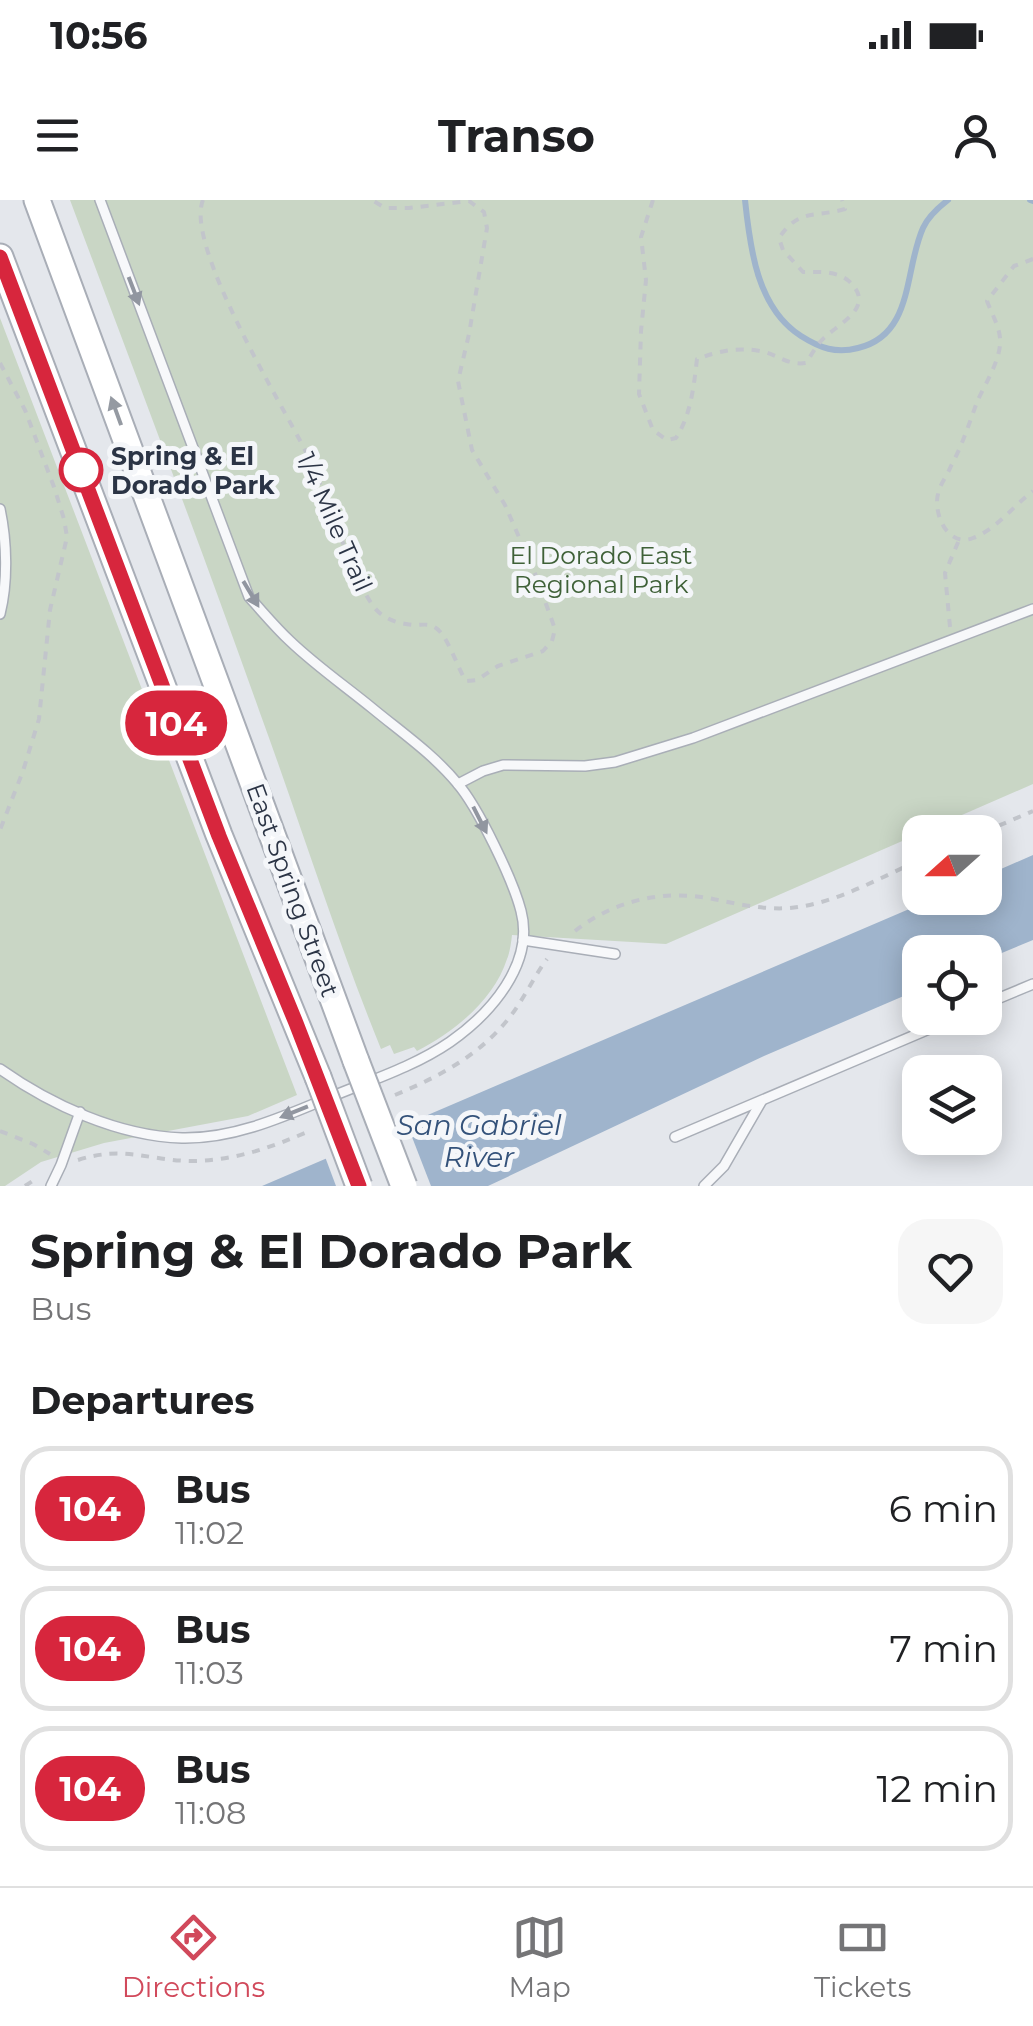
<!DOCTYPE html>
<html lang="en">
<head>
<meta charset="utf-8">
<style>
	:root { --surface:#fff; --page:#f6f6f6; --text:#202124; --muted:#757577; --line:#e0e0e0; --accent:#d1495b }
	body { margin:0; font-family:Montserrat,sans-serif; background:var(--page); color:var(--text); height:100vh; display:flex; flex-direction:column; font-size:38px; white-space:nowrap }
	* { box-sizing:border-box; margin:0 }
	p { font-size:32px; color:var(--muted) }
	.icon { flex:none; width:55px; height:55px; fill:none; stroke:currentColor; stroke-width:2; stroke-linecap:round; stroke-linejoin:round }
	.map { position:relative; height:986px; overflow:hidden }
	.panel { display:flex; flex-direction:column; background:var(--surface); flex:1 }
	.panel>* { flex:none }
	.badge { padding:0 20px; border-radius:32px; font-size:35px; line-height:65px }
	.needle { width:65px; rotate:249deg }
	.tools { position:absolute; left:902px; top:615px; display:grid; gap:20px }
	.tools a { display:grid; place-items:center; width:100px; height:100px; border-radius:20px; background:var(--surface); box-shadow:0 5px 25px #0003; font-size:50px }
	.map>.badge { position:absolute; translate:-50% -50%; box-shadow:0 0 0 5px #fff }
	h2 { padding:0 30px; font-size:38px; line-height:90px }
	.round { display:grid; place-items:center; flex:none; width:105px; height:105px; border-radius:30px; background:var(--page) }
	.overview { display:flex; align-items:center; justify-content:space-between; height:170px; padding:0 30px }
	h1 { font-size:48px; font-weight:700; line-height:75px }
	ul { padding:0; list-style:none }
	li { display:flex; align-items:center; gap:30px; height:125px; margin:0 20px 15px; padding:0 10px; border:5px solid var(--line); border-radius:30px }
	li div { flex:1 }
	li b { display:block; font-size:38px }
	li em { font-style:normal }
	li .badge { min-width:110px; font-weight:700; text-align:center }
	.status { display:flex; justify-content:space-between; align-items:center; height:70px; padding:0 50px; background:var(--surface); direction:ltr }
	.status svg { height:28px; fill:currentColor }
	header { display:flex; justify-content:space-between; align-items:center; height:130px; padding:0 30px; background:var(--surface); font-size:45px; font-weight:700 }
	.menu { display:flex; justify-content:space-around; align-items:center; height:140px; border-top:2px solid var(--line); background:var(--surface); font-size:28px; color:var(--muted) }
	.menu a { display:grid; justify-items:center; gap:5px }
	.menu .active { color:var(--accent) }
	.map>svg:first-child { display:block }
	.green { fill:#c9d6c5 }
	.water { fill:#9fb4cc }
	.pier { fill:#e4e7ec }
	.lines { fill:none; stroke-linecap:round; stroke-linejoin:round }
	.stream { stroke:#9fb4cc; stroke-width:6 }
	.lane-casing { stroke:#a9aeb7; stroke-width:12 }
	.secondary-casing { stroke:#a9aeb7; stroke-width:29 }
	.path { stroke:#c2c5cb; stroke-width:4; stroke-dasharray:8 8; stroke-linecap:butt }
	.lane { stroke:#f7f8fa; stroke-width:9 }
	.secondary { stroke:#fff; stroke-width:25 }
	.secondary-bridge-casing { stroke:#a9aeb7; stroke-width:29; stroke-linecap:butt }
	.secondary-bridge { stroke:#fff; stroke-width:25 }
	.oneway { fill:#9196a0 }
	.oneway2 { fill:#959aa2 }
	.line-casing { stroke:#fff; stroke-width:22 }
	.line { stroke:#d7263d; stroke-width:15 }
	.stop-dot { fill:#fff; stroke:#d7263d; stroke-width:5 }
	.labels { text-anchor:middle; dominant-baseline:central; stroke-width:10; stroke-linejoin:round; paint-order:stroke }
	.stop-label { font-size:25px; font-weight:bold; fill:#2b3445; stroke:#f4f6f9; text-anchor:start }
	.street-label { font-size:25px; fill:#2b3445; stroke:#f4f6f9 }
	.park-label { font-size:25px; fill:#3f6138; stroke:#f4f6f9 }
	.water-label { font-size:28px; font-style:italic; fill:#34527a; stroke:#f4f6f9 }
</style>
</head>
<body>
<div class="status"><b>10:56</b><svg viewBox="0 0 49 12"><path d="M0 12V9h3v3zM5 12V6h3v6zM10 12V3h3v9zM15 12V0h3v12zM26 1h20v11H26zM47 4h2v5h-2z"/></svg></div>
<header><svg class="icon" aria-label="menu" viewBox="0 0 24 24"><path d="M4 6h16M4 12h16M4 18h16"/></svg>Transo<svg class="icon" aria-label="person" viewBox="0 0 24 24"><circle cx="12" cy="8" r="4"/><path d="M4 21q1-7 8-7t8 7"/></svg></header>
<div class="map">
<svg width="1033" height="986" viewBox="0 0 1033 986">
	<rect width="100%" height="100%" fill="#e4e7ec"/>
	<g class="green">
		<path d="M 70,0 L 1033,0 L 1033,584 L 666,744 L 512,735 C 511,743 510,752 507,759 C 494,800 454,832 417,851 L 414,847 L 394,854 L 390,845 L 381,849 C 336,738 301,625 260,513 C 199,341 134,171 70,0 Z"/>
		<path d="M 0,118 L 297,895 L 248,916 L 104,943 L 41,962 L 5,986 L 0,986 Z"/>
	</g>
	<path class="water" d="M 1033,655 L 1033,740 L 985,760 L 985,752 L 920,752 L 920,789 L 764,856 L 488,986 L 262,986 L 935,698 L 985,698 L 985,676 Z"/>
	<path class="pier" d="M 405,919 L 431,986 L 336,986 L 324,954 Z"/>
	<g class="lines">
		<g class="stream">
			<path d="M 745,0 C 750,48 757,108 801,136 C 820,148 836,154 858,148 C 914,135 904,70 923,28 C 928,17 939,7 948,0"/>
			<path d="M 1030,0 L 1033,1"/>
		</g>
		<defs>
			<g id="lane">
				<path d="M 0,309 C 7,342 8,382 0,414"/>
				<path d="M 458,584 L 483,571 L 503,565 L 585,566 L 615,562 L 693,538 L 1033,409"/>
				<path d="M 523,740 L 615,754"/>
				<path d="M 985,804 L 1033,784"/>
				<path d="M 0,869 C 51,905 118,936 182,938 C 235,939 285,916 333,896 C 372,880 415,866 450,842 C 490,814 535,764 521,711 C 513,680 478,607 457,583 C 433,554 401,532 372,508 C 345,486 315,465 290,441 C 275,427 262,411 249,397 L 100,0"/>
				<path d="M 675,937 L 955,818"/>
				<path d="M 51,986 L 61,965 L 80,912"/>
				<path d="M 704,986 L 724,966 L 761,902"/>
			</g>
			<g id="secondary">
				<path d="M 37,0 L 356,861"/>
				<path d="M 0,57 L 219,635 L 318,877"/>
			</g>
		</defs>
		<use href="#lane" class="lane-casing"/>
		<use href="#secondary" class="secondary-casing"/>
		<g class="path">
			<path d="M 203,0 C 184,45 283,206 306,252 C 325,291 337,333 356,373 C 361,384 366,397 374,407 C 383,419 399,424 414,425 C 423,425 429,423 436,428 C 448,436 457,467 466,481 L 477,480 L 498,466 L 543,451 L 552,441 L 555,429 L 536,376 L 505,305 L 472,250 L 458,181 L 469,134 L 487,28 L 484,12 L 469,1 L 409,8 L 385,8 L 372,0"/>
			<path d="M 653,0 L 641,37 L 646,80 L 641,131 L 639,194 L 653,230 L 667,240 L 676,238 C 691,215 694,185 697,159 C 719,151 737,147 760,151 C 777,154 788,166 806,163 C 812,154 817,144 825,137 C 839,124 870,109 855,88 C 843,70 822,72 803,72 L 783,50 L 779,38 C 799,8 814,18 845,9 L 842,0"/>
			<path d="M 1033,59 L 1014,66 L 987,101 C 991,112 999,126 1000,138 C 1002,158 985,184 977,202 C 969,224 962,246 951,266 C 947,276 940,284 938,294 C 933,314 948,348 973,338 C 997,329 1013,306 1033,291"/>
			<path d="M 0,163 L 25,210 L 54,287 L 64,319 L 67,337 L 50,410 L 39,519 L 23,571 L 0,630"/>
			<path d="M 950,427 L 945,373 L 959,340"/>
			<path d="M 984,632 L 1033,611"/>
			<path d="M 575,731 C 615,700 664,689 713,699 C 738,704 764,710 790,708 C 835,704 879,678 920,660"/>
			<path d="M 395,895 C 438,877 479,856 509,818 C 524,799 533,778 547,759"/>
			<path d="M 0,931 L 33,944 L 50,954"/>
			<path d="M 78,960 C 125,945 149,961 193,961 C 238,960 272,947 312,930"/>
			<path d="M 25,986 L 37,978"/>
		</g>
		<use href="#lane" class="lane"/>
		<use href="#secondary" class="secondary"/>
		<defs>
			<g id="secondary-bridge">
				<path d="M 356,861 L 404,986"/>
				<path d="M 318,877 L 359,986"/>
			</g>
		</defs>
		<use href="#secondary-bridge" class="secondary-bridge-casing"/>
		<use href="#secondary-bridge" class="secondary-bridge"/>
	</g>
	<defs><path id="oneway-solid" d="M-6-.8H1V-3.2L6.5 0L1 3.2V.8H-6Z" transform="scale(2.5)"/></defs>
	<g class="oneway">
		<use href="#oneway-solid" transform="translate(134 91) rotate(69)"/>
		<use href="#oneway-solid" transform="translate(251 394) rotate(59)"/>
		<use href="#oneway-solid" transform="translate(480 620) rotate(63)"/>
		<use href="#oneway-solid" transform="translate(294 912) rotate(158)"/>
	</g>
	<use class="oneway2" href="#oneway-solid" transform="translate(116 211) rotate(-110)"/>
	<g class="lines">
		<defs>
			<path id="line" d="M 0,57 L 219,636 L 296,823 L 359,986"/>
		</defs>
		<use href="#line" class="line-casing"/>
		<use href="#line" class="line"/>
	</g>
	<circle class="stop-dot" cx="81" cy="270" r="20"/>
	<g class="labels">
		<g class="stop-label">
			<text x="111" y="256">Spring &amp; El<tspan x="111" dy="29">Dorado Park</tspan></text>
		</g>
		<g class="street-label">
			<text transform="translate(335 322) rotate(66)">1/4 Mile Trail</text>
			<text transform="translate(293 690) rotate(70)">East Spring Street</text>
		</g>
		<g class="park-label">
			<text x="601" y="355">El Dorado East<tspan x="601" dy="29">Regional Park</tspan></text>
		</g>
		<g class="water-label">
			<text x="479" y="925">San Gabriel<tspan x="479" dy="32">River</tspan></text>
		</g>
	</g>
</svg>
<div class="tools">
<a><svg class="needle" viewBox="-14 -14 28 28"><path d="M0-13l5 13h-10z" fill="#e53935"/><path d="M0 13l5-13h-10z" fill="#757577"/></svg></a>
<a><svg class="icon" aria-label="locate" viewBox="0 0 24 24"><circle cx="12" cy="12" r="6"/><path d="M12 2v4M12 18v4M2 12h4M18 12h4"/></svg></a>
<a><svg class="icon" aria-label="layers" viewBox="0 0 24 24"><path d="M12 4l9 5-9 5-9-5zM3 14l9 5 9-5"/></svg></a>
</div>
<b class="badge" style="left:176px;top:523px;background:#d7263d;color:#fff">104</b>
</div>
<section class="panel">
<div class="overview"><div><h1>Spring &amp; El Dorado Park</h1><p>Bus</p></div><a class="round"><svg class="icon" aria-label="heart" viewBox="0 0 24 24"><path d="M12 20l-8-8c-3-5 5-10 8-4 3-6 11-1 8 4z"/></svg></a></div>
<h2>Departures</h2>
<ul>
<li><span class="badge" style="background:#d7263d;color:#fff">104</span><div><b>Bus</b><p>11:02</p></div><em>6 min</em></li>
<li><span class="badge" style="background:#d7263d;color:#fff">104</span><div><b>Bus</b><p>11:03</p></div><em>7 min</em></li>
<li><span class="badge" style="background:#d7263d;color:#fff">104</span><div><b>Bus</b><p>11:08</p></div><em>12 min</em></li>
</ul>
</section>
<nav class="menu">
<a class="active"><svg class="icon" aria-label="directions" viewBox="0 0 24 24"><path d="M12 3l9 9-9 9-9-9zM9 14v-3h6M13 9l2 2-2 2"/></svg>Directions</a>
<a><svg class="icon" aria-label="map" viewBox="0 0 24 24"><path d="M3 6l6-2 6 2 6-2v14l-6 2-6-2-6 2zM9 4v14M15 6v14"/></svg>Map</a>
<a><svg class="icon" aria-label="tickets" viewBox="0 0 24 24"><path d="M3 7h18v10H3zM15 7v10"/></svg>Tickets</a>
</nav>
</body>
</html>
